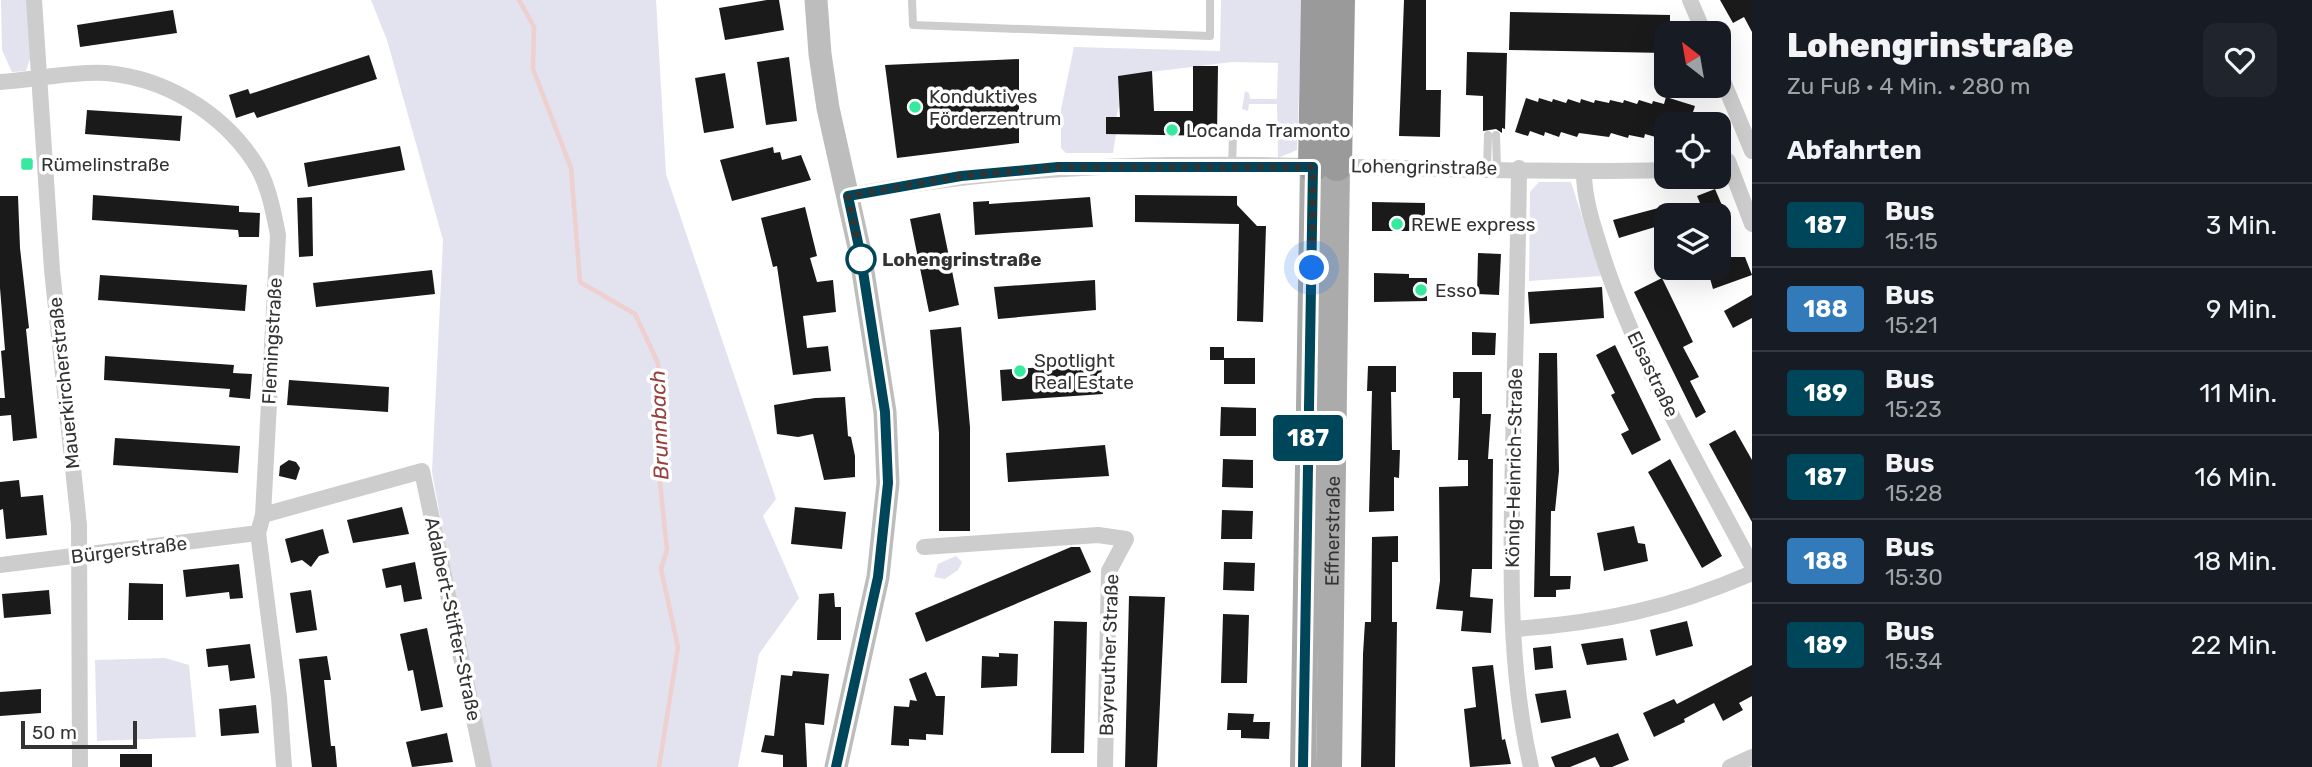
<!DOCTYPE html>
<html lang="de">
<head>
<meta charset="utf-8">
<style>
	:root { --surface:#171b24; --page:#20242c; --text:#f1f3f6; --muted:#9ea1a6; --line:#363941 }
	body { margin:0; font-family:Rubik,sans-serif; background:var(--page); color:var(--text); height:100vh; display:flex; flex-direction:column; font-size:26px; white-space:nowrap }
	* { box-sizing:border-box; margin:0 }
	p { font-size:23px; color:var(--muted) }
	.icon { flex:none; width:38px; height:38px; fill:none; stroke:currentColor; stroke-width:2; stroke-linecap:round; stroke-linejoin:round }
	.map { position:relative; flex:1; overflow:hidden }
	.drawer { display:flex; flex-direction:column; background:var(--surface); width:560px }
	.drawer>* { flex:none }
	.badge { padding:0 14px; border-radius:5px; font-size:24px; line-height:46px }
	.needle { width:46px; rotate:329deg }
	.tools { position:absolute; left:1654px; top:21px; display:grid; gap:14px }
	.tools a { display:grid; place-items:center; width:77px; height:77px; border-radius:14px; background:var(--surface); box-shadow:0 7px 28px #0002; font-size:35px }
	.scale { position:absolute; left:21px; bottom:18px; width:116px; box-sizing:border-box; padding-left:7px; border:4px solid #333; border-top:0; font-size:19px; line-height:24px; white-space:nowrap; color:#333; -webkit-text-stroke:5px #fff; paint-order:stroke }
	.you { position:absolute; width:35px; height:35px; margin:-18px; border:5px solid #fff; border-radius:50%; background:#1a73e8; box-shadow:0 0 0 10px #1a73e833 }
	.map>.badge { position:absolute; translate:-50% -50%; box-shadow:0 0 0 4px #fff }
	h2 { padding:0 35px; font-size:26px; line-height:63px }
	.round { display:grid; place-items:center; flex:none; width:74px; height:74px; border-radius:14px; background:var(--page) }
	.summary { display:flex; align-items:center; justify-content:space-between; height:119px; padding:0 35px }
	h1 { font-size:33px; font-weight:800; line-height:52px }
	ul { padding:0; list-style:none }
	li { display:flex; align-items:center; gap:21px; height:84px; padding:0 35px; border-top:2px solid var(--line) }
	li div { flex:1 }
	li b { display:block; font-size:26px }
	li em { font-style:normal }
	li .badge { min-width:77px; font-weight:700; text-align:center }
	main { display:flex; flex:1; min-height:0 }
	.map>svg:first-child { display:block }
	.green { fill:#e3e2ef }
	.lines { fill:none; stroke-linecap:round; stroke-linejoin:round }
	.stream { stroke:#eed0ce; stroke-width:4.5 }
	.building { fill:#1a1a1a }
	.lane { stroke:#cdcdcd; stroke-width:8 }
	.street { stroke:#cdcdcd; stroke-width:16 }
	.secondary { stroke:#bdbdbd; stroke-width:23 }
	.primary { stroke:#ababab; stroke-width:26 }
	.highway { stroke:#9a9a9a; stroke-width:30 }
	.line-casing { stroke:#fff; stroke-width:16 }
	.line { stroke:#00465a; stroke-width:10 }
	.walk { stroke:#333; stroke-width:7; stroke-dasharray:0 12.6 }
	.poi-dot { fill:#36e99f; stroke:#fff; stroke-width:2.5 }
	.stop-dot { fill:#fff; stroke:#00465a; stroke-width:3.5 }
	.labels { text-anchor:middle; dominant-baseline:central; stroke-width:7; stroke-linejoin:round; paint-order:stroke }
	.poi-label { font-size:19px; fill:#333; stroke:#fff; text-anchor:start }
	.street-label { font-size:19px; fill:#333; stroke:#fff }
	.stop-label { font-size:19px; font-weight:bold; fill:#333; stroke:#fff; text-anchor:start }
	.water-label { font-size:21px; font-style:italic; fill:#98423d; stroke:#fff }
</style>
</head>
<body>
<main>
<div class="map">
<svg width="1752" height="767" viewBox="0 0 1752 767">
	<rect width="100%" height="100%" fill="#fff"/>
	<g class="green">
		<path d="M 1,0 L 27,0 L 33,50 L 26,71 L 12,72 L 2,50 Z"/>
		<path d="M 371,0 L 656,0 L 666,174 L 776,499 L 763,516 L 799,598 L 759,654 L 738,767 L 491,767 L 455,597 L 432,472 L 443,240 L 387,40 Z"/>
		<path d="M 1221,0 L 1302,0 L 1297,150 L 1278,158 L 1277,104 L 1249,104 L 1248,111 L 1242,109 L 1245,91 L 1249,93 L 1250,99 L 1277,99 L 1278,63 L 1232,62 L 1118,76 L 1119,106 L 1116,117 L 1106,117 L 1116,134 L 1113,153 L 1066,153 L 1061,148 L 1061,109 L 1074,47 L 1220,51 Z"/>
		<path d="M 1539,182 L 1571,182 L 1601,276 L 1529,281 L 1530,192 Z"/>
		<path d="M 956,556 L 962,562 L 958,570 L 945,579 L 934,577 L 938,564 Z"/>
		<path d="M 165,658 L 189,665 L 196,737 L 97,741 L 95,660 Z"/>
	</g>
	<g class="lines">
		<path class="stream" d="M 519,0 L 534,27 L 533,69 L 571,168 L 580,282 L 635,314 L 658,363 L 662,422 L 657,453 L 667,550 L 661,569 L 678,647 L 659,767"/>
	</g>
	<g class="building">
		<path d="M 767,0 L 779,0 L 784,30 L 725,40 L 719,8 Z"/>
		<path d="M 1404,0 L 1426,0 L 1426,90 L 1441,90 L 1440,137 L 1399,136 Z"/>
		<path d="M 1720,0 L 1752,0 L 1752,32 L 1744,17 L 1733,23 Z"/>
		<path d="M 173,10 L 177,33 L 80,47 L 77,25 Z"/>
		<path d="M 1510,12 L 1670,15 L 1670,33 L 1666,33 L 1666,53 L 1509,50 Z"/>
		<path d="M 1467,52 L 1507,53 L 1505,129 L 1502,128 L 1502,133 L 1496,129 L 1483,131 L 1483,96 L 1466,95 Z"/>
		<path d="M 369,55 L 377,79 L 257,118 L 254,112 L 236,118 L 229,95 L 248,89 L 250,94 Z"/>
		<path d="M 789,57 L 797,121 L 766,125 L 757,62 Z"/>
		<path d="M 1019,59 L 1019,143 L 897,158 L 885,65 Z"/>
		<path d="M 1193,66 L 1218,66 L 1217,136 L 1106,134 L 1106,117 L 1120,117 L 1118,76 L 1152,71 L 1154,111 L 1193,111 Z"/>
		<path d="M 725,73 L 734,128 L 704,133 L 695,78 Z"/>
		<path d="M 1666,97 L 1695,106 L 1689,124 L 1666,124 L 1666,136 L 1660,134 L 1659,138 L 1645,134 L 1644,138 L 1629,135 L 1628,138 L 1611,133 L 1609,137 L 1579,133 L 1577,137 L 1561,132 L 1559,137 L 1545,132 L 1544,136 L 1530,131 L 1528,136 L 1515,132 L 1526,98 L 1538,102 L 1539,98 L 1552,102 L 1553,99 L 1566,103 L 1568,99 L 1580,103 L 1581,99 L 1594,103 L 1595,100 L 1609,103 L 1610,100 L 1623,103 L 1624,100 L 1637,104 L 1639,100 L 1652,104 L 1653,101 L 1664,104 Z"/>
		<path d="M 87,110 L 182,116 L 180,141 L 85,134 Z"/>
		<path d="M 400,146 L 405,170 L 308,187 L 304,163 Z"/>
		<path d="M 773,147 L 774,153 L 780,152 L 782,160 L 801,155 L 811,180 L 732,201 L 720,160 Z"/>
		<path d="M 1715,189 L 1724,210 L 1705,215 L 1697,196 Z"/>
		<path d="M 93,195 L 239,206 L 239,212 L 260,213 L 259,237 L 239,237 L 238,230 L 92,220 Z"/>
		<path d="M 1135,195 L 1237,196 L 1237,205 L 1257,226 L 1266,226 L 1263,322 L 1237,321 L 1239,224 L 1135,222 Z"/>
		<path d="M 0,196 L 18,196 L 20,248 L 29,328 L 26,329 L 37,438 L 13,441 L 11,415 L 0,416 L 0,398 L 5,398 L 1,351 L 5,350 L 0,288 Z"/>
		<path d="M 312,197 L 313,256 L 299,257 L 297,198 Z"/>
		<path d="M 1090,197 L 1093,227 L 975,235 L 973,202 L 989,201 L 989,204 Z"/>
		<path d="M 1372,202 L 1425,203 L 1425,231 L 1372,231 Z"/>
		<path d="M 1666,206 L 1666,252 L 1662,252 L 1655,227 L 1619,238 L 1613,220 Z"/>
		<path d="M 805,207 L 817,256 L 810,258 L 817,282 L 833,280 L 836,312 L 803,316 L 807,348 L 828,346 L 831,371 L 793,375 L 777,266 L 773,267 L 761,218 Z"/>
		<path d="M 940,213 L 959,305 L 929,312 L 910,219 Z"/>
		<path d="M 1478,253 L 1501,254 L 1499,295 L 1477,294 Z"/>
		<path d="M 1731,257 L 1745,257 L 1752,275 L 1713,289 L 1707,268 L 1718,268 L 1718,261 Z"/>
		<path d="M 432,270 L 435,294 L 316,307 L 313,283 Z"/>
		<path d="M 1374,273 L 1409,274 L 1409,278 L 1427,278 L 1427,301 L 1374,302 Z"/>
		<path d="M 100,275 L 247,285 L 245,311 L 98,300 Z"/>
		<path d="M 1662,278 L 1693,342 L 1683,347 L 1699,377 L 1690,381 L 1706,412 L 1696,418 L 1634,292 Z"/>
		<path d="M 1095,280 L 1096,310 L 998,319 L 994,287 Z"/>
		<path d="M 1602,287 L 1604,318 L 1530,324 L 1528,292 Z"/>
		<path d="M 1752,295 L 1752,318 L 1733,328 L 1724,311 Z"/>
		<path d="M 961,327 L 970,427 L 970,531 L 939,531 L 939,433 L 930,330 Z"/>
		<path d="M 1472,332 L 1496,333 L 1495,355 L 1472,355 Z"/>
		<path d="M 1615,345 L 1661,440 L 1632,455 L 1621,434 L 1629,430 L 1611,395 L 1615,393 L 1596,355 Z"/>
		<rect x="1210" y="347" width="14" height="13"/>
		<path d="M 1539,353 L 1557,353 L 1559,471 L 1555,511 L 1551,511 L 1550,576 L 1571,576 L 1570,589 L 1556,590 L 1556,597 L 1534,597 Z"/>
		<path d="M 105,356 L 234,365 L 233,373 L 252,374 L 250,399 L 229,397 L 230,389 L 104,380 Z"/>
		<rect x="1224" y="358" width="31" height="26"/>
		<path d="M 1101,363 L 1103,394 L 1002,401 L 1000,370 Z"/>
		<path d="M 1368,366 L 1396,366 L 1396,392 L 1391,392 L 1392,450 L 1400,450 L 1399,478 L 1394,477 L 1394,511 L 1369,512 L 1372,391 L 1367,391 Z"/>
		<path d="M 1453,372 L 1482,372 L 1482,414 L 1491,414 L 1488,459 L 1493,459 L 1492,569 L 1472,569 L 1470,597 L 1493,599 L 1491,633 L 1461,631 L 1463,611 L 1436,609 L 1440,581 L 1439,487 L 1468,486 L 1468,460 L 1458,460 L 1460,398 L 1453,398 Z"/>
		<path d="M 289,380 L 389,387 L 388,412 L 287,405 Z"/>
		<path d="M 845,397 L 848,436 L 851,437 L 855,456 L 855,477 L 824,480 L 813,434 L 798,437 L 777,434 L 774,405 L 815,398 Z"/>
		<path d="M 1221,407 L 1256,408 L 1256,436 L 1220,436 Z"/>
		<path d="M 1735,430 L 1752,460 L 1752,522 L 1709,444 Z"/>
		<path d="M 115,438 L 240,446 L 238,473 L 113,465 Z"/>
		<path d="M 1105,445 L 1109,476 L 1008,482 L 1006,453 Z"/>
		<path d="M 1223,459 L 1253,460 L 1253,488 L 1222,487 Z"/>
		<path d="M 1670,459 L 1722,556 L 1702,568 L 1648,472 Z"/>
		<path d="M 289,460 L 296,462 L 300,468 L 296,480 L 279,476 L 280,466 Z"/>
		<path d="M 19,480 L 21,497 L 43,495 L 47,535 L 6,539 L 3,509 L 0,510 L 0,482 Z"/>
		<path d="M 402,507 L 409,534 L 353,543 L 347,520 Z"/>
		<path d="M 795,507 L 846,512 L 842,549 L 791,544 Z"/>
		<path d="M 1222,510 L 1253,511 L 1252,539 L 1221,539 Z"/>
		<path d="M 1634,526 L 1638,543 L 1645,544 L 1648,561 L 1604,571 L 1597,533 Z"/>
		<path d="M 323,529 L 329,553 L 319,556 L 311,567 L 302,560 L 291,563 L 285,539 Z"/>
		<path d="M 1398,536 L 1398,562 L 1392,562 L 1392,622 L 1397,622 L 1395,767 L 1361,767 L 1363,654 L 1365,622 L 1371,622 L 1372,537 Z"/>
		<path d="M 1071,547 L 1080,547 L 1091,572 L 926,642 L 915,613 Z"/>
		<path d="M 415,562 L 422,599 L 404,602 L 401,585 L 386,588 L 382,569 Z"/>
		<path d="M 1224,562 L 1255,563 L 1254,591 L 1223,590 Z"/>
		<path d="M 239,564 L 243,598 L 230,599 L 229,592 L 186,597 L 183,570 Z"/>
		<path d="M 129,583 L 163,584 L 163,620 L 128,620 Z"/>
		<path d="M 49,590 L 51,614 L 4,618 L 2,594 Z"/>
		<path d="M 311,590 L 317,630 L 296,633 L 290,593 Z"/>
		<path d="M 834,593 L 835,607 L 841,607 L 841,640 L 817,640 L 819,594 Z"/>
		<path d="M 1129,596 L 1165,597 L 1157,767 L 1125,767 Z"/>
		<path d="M 1223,614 L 1249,615 L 1247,683 L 1221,683 Z"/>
		<path d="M 1054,621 L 1087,622 L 1084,753 L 1051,753 Z"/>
		<path d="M 1687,621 L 1693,646 L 1656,656 L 1650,630 Z"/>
		<path d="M 427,628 L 443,707 L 421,711 L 413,670 L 408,671 L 400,634 Z"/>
		<path d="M 1623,638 L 1627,660 L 1587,665 L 1581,644 Z"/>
		<path d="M 250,644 L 255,678 L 230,681 L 228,665 L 208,667 L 206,649 Z"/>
		<path d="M 1551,646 L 1553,668 L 1535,670 L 1533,648 Z"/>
		<path d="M 999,653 L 1018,654 L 1017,686 L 981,688 L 982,656 L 999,657 Z"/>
		<path d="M 327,656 L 331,680 L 324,680 L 331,746 L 335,746 L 337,767 L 312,767 L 299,659 Z"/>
		<path d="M 1493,665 L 1502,740 L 1505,739 L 1511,764 L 1470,767 L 1464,709 L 1476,707 L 1472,667 Z"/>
		<path d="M 1752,665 L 1752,696 L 1739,703 L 1743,710 L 1723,721 L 1714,703 L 1684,719 L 1685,722 L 1654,737 L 1643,713 L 1674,699 L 1677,704 Z"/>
		<path d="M 793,671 L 829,674 L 824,725 L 805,723 L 807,767 L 783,767 L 783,755 L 761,752 L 765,735 L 774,736 L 781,675 L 792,676 Z"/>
		<path d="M 926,672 L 936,696 L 945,696 L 943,735 L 926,734 L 926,740 L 909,739 L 909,746 L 891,745 L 894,706 L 909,707 L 910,700 L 917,701 L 909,679 Z"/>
		<path d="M 41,689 L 41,713 L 0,716 L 0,692 Z"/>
		<path d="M 1566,690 L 1571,718 L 1541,723 L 1535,694 Z"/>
		<path d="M 256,705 L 259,733 L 221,736 L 219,709 Z"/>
		<path d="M 1228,713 L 1254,714 L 1253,722 L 1270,722 L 1269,739 L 1241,738 L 1241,730 L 1227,730 Z"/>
		<path d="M 447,733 L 453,762 L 412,767 L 406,742 Z"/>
		<path d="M 1618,733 L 1629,760 L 1612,767 L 1600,767 L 1595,757 L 1570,767 L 1555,767 L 1551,757 Z"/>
		<rect x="120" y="754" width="32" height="13"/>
	</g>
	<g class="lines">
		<g class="lane">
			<path d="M 912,0 L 913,25 L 1210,36 L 1210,0"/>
			<path d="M 1496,135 L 1497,168"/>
			<path d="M 1232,167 L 1233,136"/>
			<path d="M 1487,168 L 1488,135"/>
		</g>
		<g class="street">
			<path d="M 34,0 L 52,270 L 79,525 L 80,767"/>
			<path d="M 1690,0 L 1704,33"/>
			<path d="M 1718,69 L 1752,151"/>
			<path d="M 0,82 C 34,80 72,71 106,73 C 164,78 220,111 253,160 C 268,181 273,210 278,235 L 263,515 L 258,533 L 279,697 L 284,767"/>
			<path d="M 1728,161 L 1752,224"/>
			<path d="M 1519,168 C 1518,262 1515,356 1513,450 C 1511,555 1507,664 1531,767"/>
			<path d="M 1584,172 C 1584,201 1594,227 1602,254 C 1638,364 1699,465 1752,566"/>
			<path d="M 848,196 C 1117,141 1393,177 1666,170"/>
			<path d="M 263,515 L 422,471 L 484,767"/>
			<path d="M 924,547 L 1098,535 L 1126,539 L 1109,571 L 1105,767"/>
			<path d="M 0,565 L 258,533"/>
			<path d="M 1514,629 C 1601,623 1672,608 1752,573"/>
			<path d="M 1730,767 L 1752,757"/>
		</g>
		<path class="secondary" d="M 816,0 L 820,54 L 828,108 L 860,252 L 885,412 L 888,483 L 878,577 L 836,767"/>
		<g class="primary">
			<path d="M 1303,767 L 1313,167"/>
			<path id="s1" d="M 1329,767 L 1337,166"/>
		</g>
		<g class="highway">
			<path d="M 1337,166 L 1340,0"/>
			<path d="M 1313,167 L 1316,0"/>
		</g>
	</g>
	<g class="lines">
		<defs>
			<path id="line" d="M 836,767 L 878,577 L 888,483 L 885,412 L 860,252 L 848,196 L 961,176 L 1058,167 L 1313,167 L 1303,767"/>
		</defs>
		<use href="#line" class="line-casing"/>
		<use href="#line" class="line"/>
		<path class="walk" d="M 861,259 L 848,196 L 961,176 L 1058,167 L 1313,167 L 1312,268"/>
	</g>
	<g class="poi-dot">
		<circle cx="915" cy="107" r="7"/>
		<circle cx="1172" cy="130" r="7"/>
		<rect x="20" y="157" width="14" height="14" rx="3.5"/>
		<circle cx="1397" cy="224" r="7"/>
		<circle cx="1421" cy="290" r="7"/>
		<circle cx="1020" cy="371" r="7"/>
	</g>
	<circle class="stop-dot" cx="861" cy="259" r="14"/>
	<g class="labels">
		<g class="poi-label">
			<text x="929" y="96">Konduktives<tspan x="929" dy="22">Förderzentrum</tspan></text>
			<text x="1186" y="130">Locanda Tramonto</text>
			<text x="41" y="164">Rümelinstraße</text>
			<text x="1411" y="224">REWE express</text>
			<text x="1435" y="290">Esso</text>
			<text x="1034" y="360">Spotlight<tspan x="1034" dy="22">Real Estate</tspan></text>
		</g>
		<g class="street-label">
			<text transform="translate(1424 167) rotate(1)">Lohengrinstraße</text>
			<text transform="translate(272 341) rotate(-87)">Flemingstraße</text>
			<text transform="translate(1653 374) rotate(64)">Elsastraße</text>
			<text transform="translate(64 383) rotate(-96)">Mauerkircherstraße</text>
			<text transform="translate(1514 468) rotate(-89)">König-Heinrich-Straße</text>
			<text stroke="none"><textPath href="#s1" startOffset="236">Effnerstraße</textPath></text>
			<text transform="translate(129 550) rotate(-7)">Bürgerstraße</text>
			<text transform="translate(453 619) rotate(78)">Adalbert-Stifter-Straße</text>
			<text transform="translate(1109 655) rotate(-88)">Bayreuther Straße</text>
		</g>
		<g class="stop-label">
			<text x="882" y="259">Lohengrinstraße</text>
		</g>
		<g class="water-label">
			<text transform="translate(659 425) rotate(-92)">Brunnbach</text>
		</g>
	</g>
</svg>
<div class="tools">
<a><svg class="needle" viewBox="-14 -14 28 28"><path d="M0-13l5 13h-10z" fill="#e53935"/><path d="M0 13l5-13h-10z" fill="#9ea1a6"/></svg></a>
<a><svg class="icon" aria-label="locate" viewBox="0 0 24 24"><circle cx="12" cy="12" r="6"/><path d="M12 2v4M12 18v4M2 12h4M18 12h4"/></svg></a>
<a><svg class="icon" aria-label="layers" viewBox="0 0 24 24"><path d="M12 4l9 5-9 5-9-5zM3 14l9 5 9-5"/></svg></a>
</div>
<div class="scale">50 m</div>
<div class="you" style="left:1312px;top:268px"></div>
<b class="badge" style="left:1308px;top:438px;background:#00465a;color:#fff">187</b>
</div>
<section class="drawer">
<div class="summary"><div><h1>Lohengrinstraße</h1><p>Zu Fuß · 4 Min. · 280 m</p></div><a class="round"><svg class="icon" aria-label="heart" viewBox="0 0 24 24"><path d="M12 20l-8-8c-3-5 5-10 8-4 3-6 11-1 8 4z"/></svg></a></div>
<h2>Abfahrten</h2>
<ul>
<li><span class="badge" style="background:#00465a;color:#fff">187</span><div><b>Bus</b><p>15:15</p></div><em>3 Min.</em></li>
<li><span class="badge" style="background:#327ab9;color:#fff">188</span><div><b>Bus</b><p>15:21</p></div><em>9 Min.</em></li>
<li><span class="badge" style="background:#00465a;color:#fff">189</span><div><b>Bus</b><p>15:23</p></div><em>11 Min.</em></li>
<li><span class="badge" style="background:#00465a;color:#fff">187</span><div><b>Bus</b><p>15:28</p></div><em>16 Min.</em></li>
<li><span class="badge" style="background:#327ab9;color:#fff">188</span><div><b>Bus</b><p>15:30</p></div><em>18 Min.</em></li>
<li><span class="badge" style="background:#00465a;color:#fff">189</span><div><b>Bus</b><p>15:34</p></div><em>22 Min.</em></li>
</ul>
</section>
</main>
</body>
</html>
